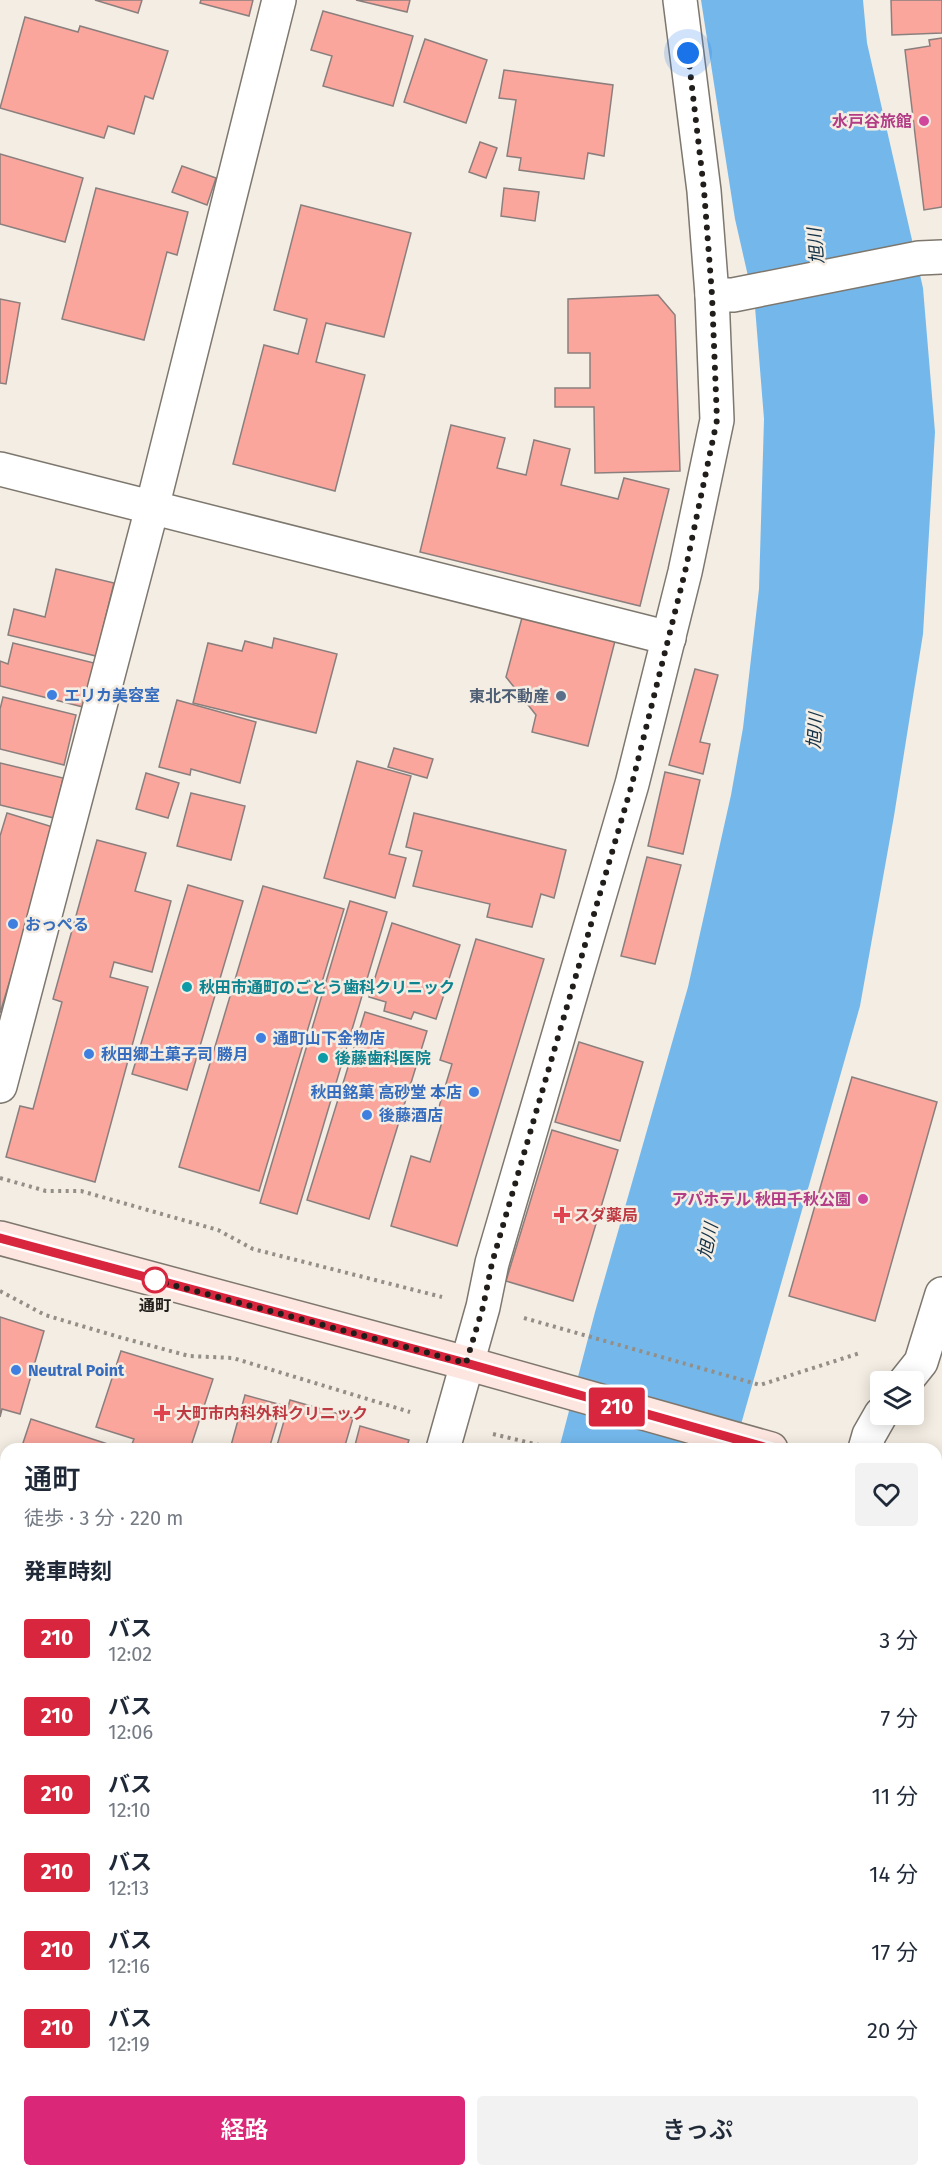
<!DOCTYPE html>
<html lang="ja">
<head>
<meta charset="utf-8">
<style>
	:root { --surface:#fff; --page:#f2f2f3; --text:#1f2937; --muted:#747a83; --accent:#db2777 }
	body { margin:0; font-family:"Fira Sans","Noto Sans JP",sans-serif; background:var(--page); color:var(--text); height:100vh; display:flex; flex-direction:column; font-size:22px; white-space:nowrap }
	* { box-sizing:border-box; margin:0 }
	p { font-size:20px; color:var(--muted) }
	.icon { flex:none; width:33px; height:33px; fill:none; stroke:currentColor; stroke-width:2; stroke-linecap:round; stroke-linejoin:round }
	.map { position:relative; flex:1; overflow:hidden }
	.side { position:absolute; left:0px; top:1443px; width:942px; height:734px; display:flex; flex-direction:column; background:var(--surface); border-radius:18px 18px 0 0; box-shadow:0 3px 15px #0003 }
	.side>* { flex:none }
	.badge { padding:0 12px; border-radius:4px; font-size:21px; line-height:39px }
	.buttons { position:absolute; left:870px; top:1371px; display:grid; gap:12px }
	.buttons a { display:grid; place-items:center; width:54px; height:54px; border-radius:6px; background:var(--surface); box-shadow:0 3px 15px #0003; font-size:30px }
	.you { position:absolute; width:30px; height:30px; margin:-15px; border:4px solid #fff; border-radius:50%; background:#1a73e8; box-shadow:0 0 0 9px #1a73e833 }
	.map>.badge { position:absolute; translate:-50% -50%; box-shadow:0 0 0 3px #fff }
	h2 { padding:0 24px; font-size:22px; line-height:54px }
	.round { display:grid; place-items:center; flex:none; width:63px; height:63px; border-radius:6px; background:var(--page) }
	.headline { display:flex; align-items:center; justify-content:space-between; height:102px; padding:0 24px }
	h1 { font-size:28px; font-weight:600; line-height:45px }
	.cta { display:flex; gap:12px; margin-top:auto; padding:12px 24px }
	.cta a { flex:1; height:69px; border-radius:6px; background:var(--accent); color:#fff; font-size:24px; font-weight:600; line-height:69px; text-align:center }
	.cta a+a { background:var(--page); color:var(--text) }
	ul { padding:0; list-style:none }
	li { display:flex; align-items:center; gap:18px; height:78px; padding:0 24px }
	li div { flex:1 }
	li b { display:block; font-size:22px }
	li em { font-style:normal }
	li .badge { min-width:66px; font-weight:700; text-align:center }
	.map>svg:first-child { display:block }
	.water { fill:#74b8eb }
	.building { fill:#faa69d; stroke:#8b7f7e; stroke-width:1.5 }
	.lines { fill:none; stroke-linecap:round; stroke-linejoin:round }
	.service-casing { stroke:#7d776e; stroke-width:22 }
	.minor-casing { stroke:#7d776e; stroke-width:36 }
	.tertiary-casing { stroke:#7d776e; stroke-width:36 }
	.secondary-casing { stroke:#7d776e; stroke-width:36 }
	.path { stroke:#938e87; stroke-width:4; stroke-dasharray:3 4.5; stroke-linecap:butt }
	.service { stroke:#fff; stroke-width:20 }
	.minor { stroke:#fff; stroke-width:33 }
	.tertiary { stroke:#fff; stroke-width:33 }
	.secondary { stroke:#fde6e0; stroke-width:33 }
	.line-casing { stroke:#fff; stroke-width:14 }
	.line { stroke:#d7263d; stroke-width:9 }
	.walk { stroke:#201d1a; stroke-width:6; stroke-dasharray:0 10.8 }
	.hotel-dot { fill:#d1479c; stroke:#f4ede3; stroke-width:2 }
	.shop-dot { fill:#3f7fe0; stroke:#f4ede3; stroke-width:2 }
	.service-dot { fill:#5c6f8a; stroke:#f4ede3; stroke-width:2 }
	.culture-dot { fill:#0f9aa8; stroke:#f4ede3; stroke-width:2 }
	.health-dot { fill:#e0444e; stroke:#f4ede3; stroke-width:2 }
	.stop-dot { fill:#fff; stroke:#d7263d; stroke-width:3 }
	.labels { text-anchor:middle; dominant-baseline:central; stroke-width:5; stroke-linejoin:round; paint-order:stroke }
	.hotel-label { font-size:16px; font-weight:bold; fill:#b23c85; stroke:#f4ede3; text-anchor:end }
	.shop-label { font-size:16px; font-weight:bold; fill:#366cbe; stroke:#f4ede3; text-anchor:start }
	.service-label { font-size:16px; font-weight:bold; fill:#4e5e75; stroke:#f4ede3; text-anchor:end }
	.culture-label { font-size:16px; font-weight:bold; fill:#0d838f; stroke:#f4ede3; text-anchor:start }
	.health-label { font-size:16px; font-weight:bold; fill:#be3a42; stroke:#f4ede3; text-anchor:start }
	.stop-label { font-size:16px; font-weight:bold; fill:#201d1a; stroke:#f4ede3 }
	.water-label { font-size:18px; font-style:italic; fill:#143247; stroke:#f4ede3 }
</style>
</head>
<body>
<div class="map">
<svg width="942" height="2176" viewBox="0 0 942 2176">
	<rect width="100%" height="100%" fill="#f4ede3"/>
	<g class="water">
		<path d="M 701,0 L 863,0 L 867,43 L 923,288 L 935,432 L 923,634 L 894,816 L 860,1006 L 734,1449 L 559,1449 L 595,1312 L 688,987 L 731,795 L 743,728 L 759,589 L 764,419 L 755,307 L 735,219 Z"/>
		<path d="M 407,2170 L 569,2170 L 569,2171 L 567,2176 L 405,2176 Z"/>
	</g>
	<g class="building">
		<path d="M 95,0 L 142,0 L 138,13 Z"/>
		<path d="M 201,0 L 253,0 L 249,16 L 200,3 Z"/>
		<path d="M 356,0 L 410,0 L 407,12 Z"/>
		<path d="M 891,0 L 942,0 L 942,33 L 892,35 Z"/>
		<path d="M 323,11 L 413,36 L 393,106 L 323,86 L 332,56 L 311,50 Z"/>
		<path d="M 25,17 L 78,32 L 80,26 L 168,51 L 153,99 L 145,96 L 134,134 L 108,126 L 104,138 L 0,108 Z"/>
		<path d="M 942,38 L 942,207 L 924,210 L 905,50 L 930,46 L 929,40 Z"/>
		<path d="M 425,39 L 487,60 L 466,123 L 404,102 Z"/>
		<path d="M 504,70 L 613,85 L 604,156 L 588,153 L 584,179 L 519,170 L 521,158 L 507,156 L 516,100 L 499,98 Z"/>
		<path d="M 480,142 L 497,148 L 486,178 L 469,172 Z"/>
		<path d="M 0,154 L 83,178 L 65,242 L 0,224 Z"/>
		<path d="M 182,166 L 216,178 L 207,205 L 172,192 Z"/>
		<path d="M 96,188 L 188,212 L 177,255 L 167,252 L 144,340 L 62,319 Z"/>
		<path d="M 504,188 L 539,192 L 535,221 L 501,216 Z"/>
		<path d="M 301,205 L 411,233 L 384,337 L 326,323 L 316,362 L 365,375 L 335,491 L 233,464 L 264,345 L 298,354 L 307,319 L 274,310 Z"/>
		<path d="M 658,295 L 675,315 L 680,471 L 595,473 L 594,407 L 555,407 L 555,388 L 590,388 L 590,353 L 568,353 L 568,299 Z"/>
		<path d="M 0,299 L 20,303 L 6,384 L 0,383 Z"/>
		<path d="M 451,425 L 505,438 L 497,468 L 526,475 L 534,440 L 570,449 L 561,485 L 618,499 L 624,478 L 669,489 L 640,606 L 420,552 Z"/>
		<path d="M 56,569 L 114,583 L 96,656 L 8,635 L 14,609 L 45,617 Z"/>
		<path d="M 523,614 L 616,637 L 588,746 L 532,732 L 536,715 L 506,677 Z"/>
		<path d="M 274,638 L 337,654 L 316,733 L 193,703 L 208,643 L 242,651 L 245,641 L 272,648 Z"/>
		<path d="M 13,643 L 98,664 L 87,708 L 0,686 L 0,661 L 8,664 Z"/>
		<path d="M 695,669 L 718,675 L 700,742 L 710,744 L 703,774 L 669,765 Z"/>
		<path d="M 3,697 L 76,715 L 64,765 L 0,749 L 0,709 Z"/>
		<path d="M 177,700 L 256,722 L 240,783 L 191,769 L 190,775 L 159,767 Z"/>
		<path d="M 394,748 L 433,759 L 427,778 L 388,767 Z"/>
		<path d="M 357,761 L 411,776 L 389,854 L 406,858 L 395,898 L 324,878 Z"/>
		<path d="M 0,763 L 63,778 L 54,818 L 0,805 Z"/>
		<path d="M 665,772 L 700,780 L 683,854 L 648,846 Z"/>
		<path d="M 146,773 L 179,783 L 168,818 L 136,809 Z"/>
		<path d="M 191,793 L 245,806 L 231,860 L 177,846 Z"/>
		<path d="M 7,813 L 56,828 L 0,1013 L 0,836 Z"/>
		<path d="M 414,813 L 566,850 L 554,898 L 541,894 L 532,927 L 487,917 L 490,904 L 413,886 L 422,851 L 406,847 Z"/>
		<path d="M 97,840 L 146,853 L 135,891 L 171,901 L 152,972 L 114,962 L 110,977 L 148,987 L 95,1182 L 6,1157 L 20,1106 L 33,1109 L 62,1002 L 53,999 Z"/>
		<path d="M 647,857 L 681,865 L 655,964 L 621,956 Z"/>
		<path d="M 188,885 L 243,901 L 187,1090 L 132,1074 Z"/>
		<path d="M 263,886 L 344,909 L 259,1191 L 179,1167 Z"/>
		<path d="M 350,901 L 387,912 L 297,1214 L 260,1203 Z"/>
		<path d="M 392,923 L 460,945 L 436,1019 L 414,1012 L 411,1019 L 384,1011 L 386,1002 L 369,997 Z"/>
		<path d="M 476,939 L 544,959 L 457,1246 L 391,1226 L 411,1156 L 430,1162 L 442,1122 L 435,1120 L 452,1064 L 440,1060 Z"/>
		<path d="M 365,1012 L 427,1031 L 369,1219 L 307,1200 Z"/>
		<path d="M 579,1042 L 643,1062 L 620,1141 L 555,1122 Z"/>
		<path d="M 852,1077 L 937,1102 L 875,1321 L 789,1296 Z"/>
		<path d="M 552,1130 L 618,1150 L 573,1301 L 506,1281 Z"/>
		<path d="M 0,1317 L 44,1331 L 20,1414 L 2,1409 L 0,1417 Z"/>
		<path d="M 121,1351 L 213,1379 L 190,1449 L 130,1449 L 134,1439 L 96,1427 Z"/>
		<path d="M 245,1395 L 282,1405 L 269,1449 L 230,1449 Z"/>
		<path d="M 290,1400 L 353,1418 L 344,1449 L 276,1449 Z"/>
		<path d="M 31,1419 L 123,1449 L 21,1449 Z"/>
		<path d="M 360,1426 L 409,1440 L 406,1449 L 354,1449 Z"/>
		<path d="M 6,1496 L 6,1530 L 0,1528 L 0,1515 Z"/>
		<path d="M 936,1552 L 942,1554 L 942,1615 L 936,1613 Z"/>
		<path d="M 936,1662 L 942,1663 L 942,1692 L 936,1691 Z"/>
		<path d="M 936,1730 L 942,1732 L 942,1842 L 936,1840 Z"/>
		<path d="M 0,1824 L 6,1825 L 6,1863 L 0,1862 Z"/>
		<path d="M 0,1868 L 6,1870 L 6,1906 L 0,1904 Z"/>
		<path d="M 0,1918 L 6,1920 L 6,1967 L 0,1965 Z"/>
		<path d="M 0,1986 L 6,1988 L 6,2027 L 0,2026 Z"/>
		<path d="M 78,2170 L 152,2170 L 155,2172 L 154,2176 L 76,2176 Z"/>
		<path d="M 277,2170 L 386,2170 L 384,2176 L 275,2176 Z"/>
	</g>
	<g class="lines">
		<defs>
			<g id="service">
				<path d="M 936,2148 L 936,2153"/>
				<path d="M 929,2176 L 931,2170"/>
			</g>
			<g id="minor">
				<path d="M 712,295 L 733,295 L 919,258 L 942,257"/>
				<path d="M 0,469 L 669,638"/>
				<path d="M 0,1086 L 152,508 L 279,0"/>
				<path d="M 443,1449 L 483,1307 L 492,1263 L 632,784 L 685,572 L 717,420 L 712,295 L 704,191 L 680,0"/>
				<path d="M 237,2176 L 239,2170"/>
			</g>
			<g id="tertiary">
				<path d="M 905,1382 L 921,1362 L 942,1294"/>
				<path d="M 865,1449 L 869,1435 L 881,1414"/>
			</g>
			<g id="secondary">
				<path d="M 0,1238 L 466,1363 L 771,1449"/>
				<path d="M 650,2176 L 652,2170"/>
			</g>
		</defs>
		<use href="#service" class="service-casing"/>
		<use href="#minor" class="minor-casing"/>
		<use href="#tertiary" class="tertiary-casing"/>
		<use href="#secondary" class="secondary-casing"/>
		<g class="path">
			<path d="M 0,1178 L 46,1191 L 81,1191 L 218,1230 L 253,1249 L 442,1297"/>
			<path d="M 0,1291 L 45,1315 L 119,1337 L 189,1356 L 233,1358 L 410,1412"/>
			<path d="M 524,1318 L 760,1385 L 860,1353"/>
			<path d="M 493,1434 L 556,1449"/>
			<path d="M 595,2176 L 597,2170"/>
		</g>
		<use href="#service" class="service"/>
		<use href="#minor" class="minor"/>
		<use href="#tertiary" class="tertiary"/>
		<use href="#secondary" class="secondary"/>
	</g>
	<g class="lines">
		<defs>
			<path id="line" d="M 0,1238 L 466,1363 L 771,1449"/>
		</defs>
		<use href="#line" class="line-casing"/>
		<use href="#line" class="line"/>
		<path class="walk" d="M 155,1280 L 150,1279 L 466,1363 L 483,1307 L 492,1263 L 632,784 L 685,572 L 717,420 L 712,295 L 704,190 L 688,53"/>
	</g>
	<g class="hotel-dot">
		<circle cx="924" cy="121" r="6"/>
		<circle cx="863" cy="1199" r="6"/>
	</g>
	<g class="shop-dot">
		<circle cx="52" cy="695" r="6"/>
		<circle cx="13" cy="924" r="6"/>
		<circle cx="261" cy="1038" r="6"/>
		<circle cx="89" cy="1054" r="6"/>
		<circle cx="474" cy="1092" r="6"/>
		<circle cx="367" cy="1115" r="6"/>
		<circle cx="16" cy="1370" r="6"/>
	</g>
	<circle class="service-dot" cx="561" cy="696" r="6"/>
	<g class="culture-dot">
		<circle cx="187" cy="987" r="6"/>
		<circle cx="323" cy="1058" r="6"/>
	</g>
	<g class="health-dot">
		<path d="M559 1206h6v6h6v6h-6v6h-6v-6h-6v-6h6z"/>
		<path d="M159 1404h6v6h6v6h-6v6h-6v-6h-6v-6h6z"/>
	</g>
	<circle class="stop-dot" cx="155" cy="1280" r="12"/>
	<g class="labels">
		<g class="hotel-label">
			<text x="912" y="121">水戸谷旅館</text>
			<text x="851" y="1199">アパホテル 秋田千秋公園</text>
		</g>
		<g class="shop-label">
			<text x="64" y="695">エリカ美容室</text>
			<text x="25" y="924">おっぺる</text>
			<text x="273" y="1038">通町山下金物店</text>
			<text x="101" y="1054">秋田郷土菓子司 勝月</text>
			<text x="462" y="1092" text-anchor="end">秋田銘菓 高砂堂 本店</text>
			<text x="379" y="1115">後藤酒店</text>
			<text x="28" y="1370">Neutral Point</text>
		</g>
		<g class="service-label">
			<text x="549" y="696">東北不動産</text>
		</g>
		<g class="culture-label">
			<text x="199" y="987">秋田市通町のごとう歯科クリニック</text>
			<text x="335" y="1058">後藤歯科医院</text>
		</g>
		<g class="health-label">
			<text x="574" y="1215">スダ薬局</text>
			<text x="176" y="1413">大町市内科外科クリニック</text>
		</g>
		<g class="stop-label">
			<text x="155" y="1305">通町</text>
		</g>
		<g class="water-label">
			<text transform="translate(816 246) rotate(-95)">旭川</text>
			<text transform="translate(815 731) rotate(-86)">旭川</text>
			<text transform="translate(708 1241) rotate(-78)">旭川</text>
		</g>
	</g>
</svg>
<div class="buttons">
<a><svg class="icon" aria-label="layers" viewBox="0 0 24 24"><path d="M12 4l9 5-9 5-9-5zM3 14l9 5 9-5"/></svg></a>
</div>
<div class="you" style="left:688px;top:53px"></div>
<b class="badge" style="left:617px;top:1407px;background:#d7263d;color:#fff">210</b>
<section class="side">
<div class="headline"><div><h1>通町</h1><p>徒歩 · 3 分 · 220 m</p></div><a class="round"><svg class="icon" aria-label="heart" viewBox="0 0 24 24"><path d="M12 20l-8-8c-3-5 5-10 8-4 3-6 11-1 8 4z"/></svg></a></div>
<h2>発車時刻</h2>
<ul>
<li><span class="badge" style="background:#d7263d;color:#fff">210</span><div><b>バス</b><p>12:02</p></div><em>3 分</em></li>
<li><span class="badge" style="background:#d7263d;color:#fff">210</span><div><b>バス</b><p>12:06</p></div><em>7 分</em></li>
<li><span class="badge" style="background:#d7263d;color:#fff">210</span><div><b>バス</b><p>12:10</p></div><em>11 分</em></li>
<li><span class="badge" style="background:#d7263d;color:#fff">210</span><div><b>バス</b><p>12:13</p></div><em>14 分</em></li>
<li><span class="badge" style="background:#d7263d;color:#fff">210</span><div><b>バス</b><p>12:16</p></div><em>17 分</em></li>
<li><span class="badge" style="background:#d7263d;color:#fff">210</span><div><b>バス</b><p>12:19</p></div><em>20 分</em></li>
</ul>
<div class="cta"><a>経路</a><a>きっぷ</a></div>
</section>
</div>
</body>
</html>
